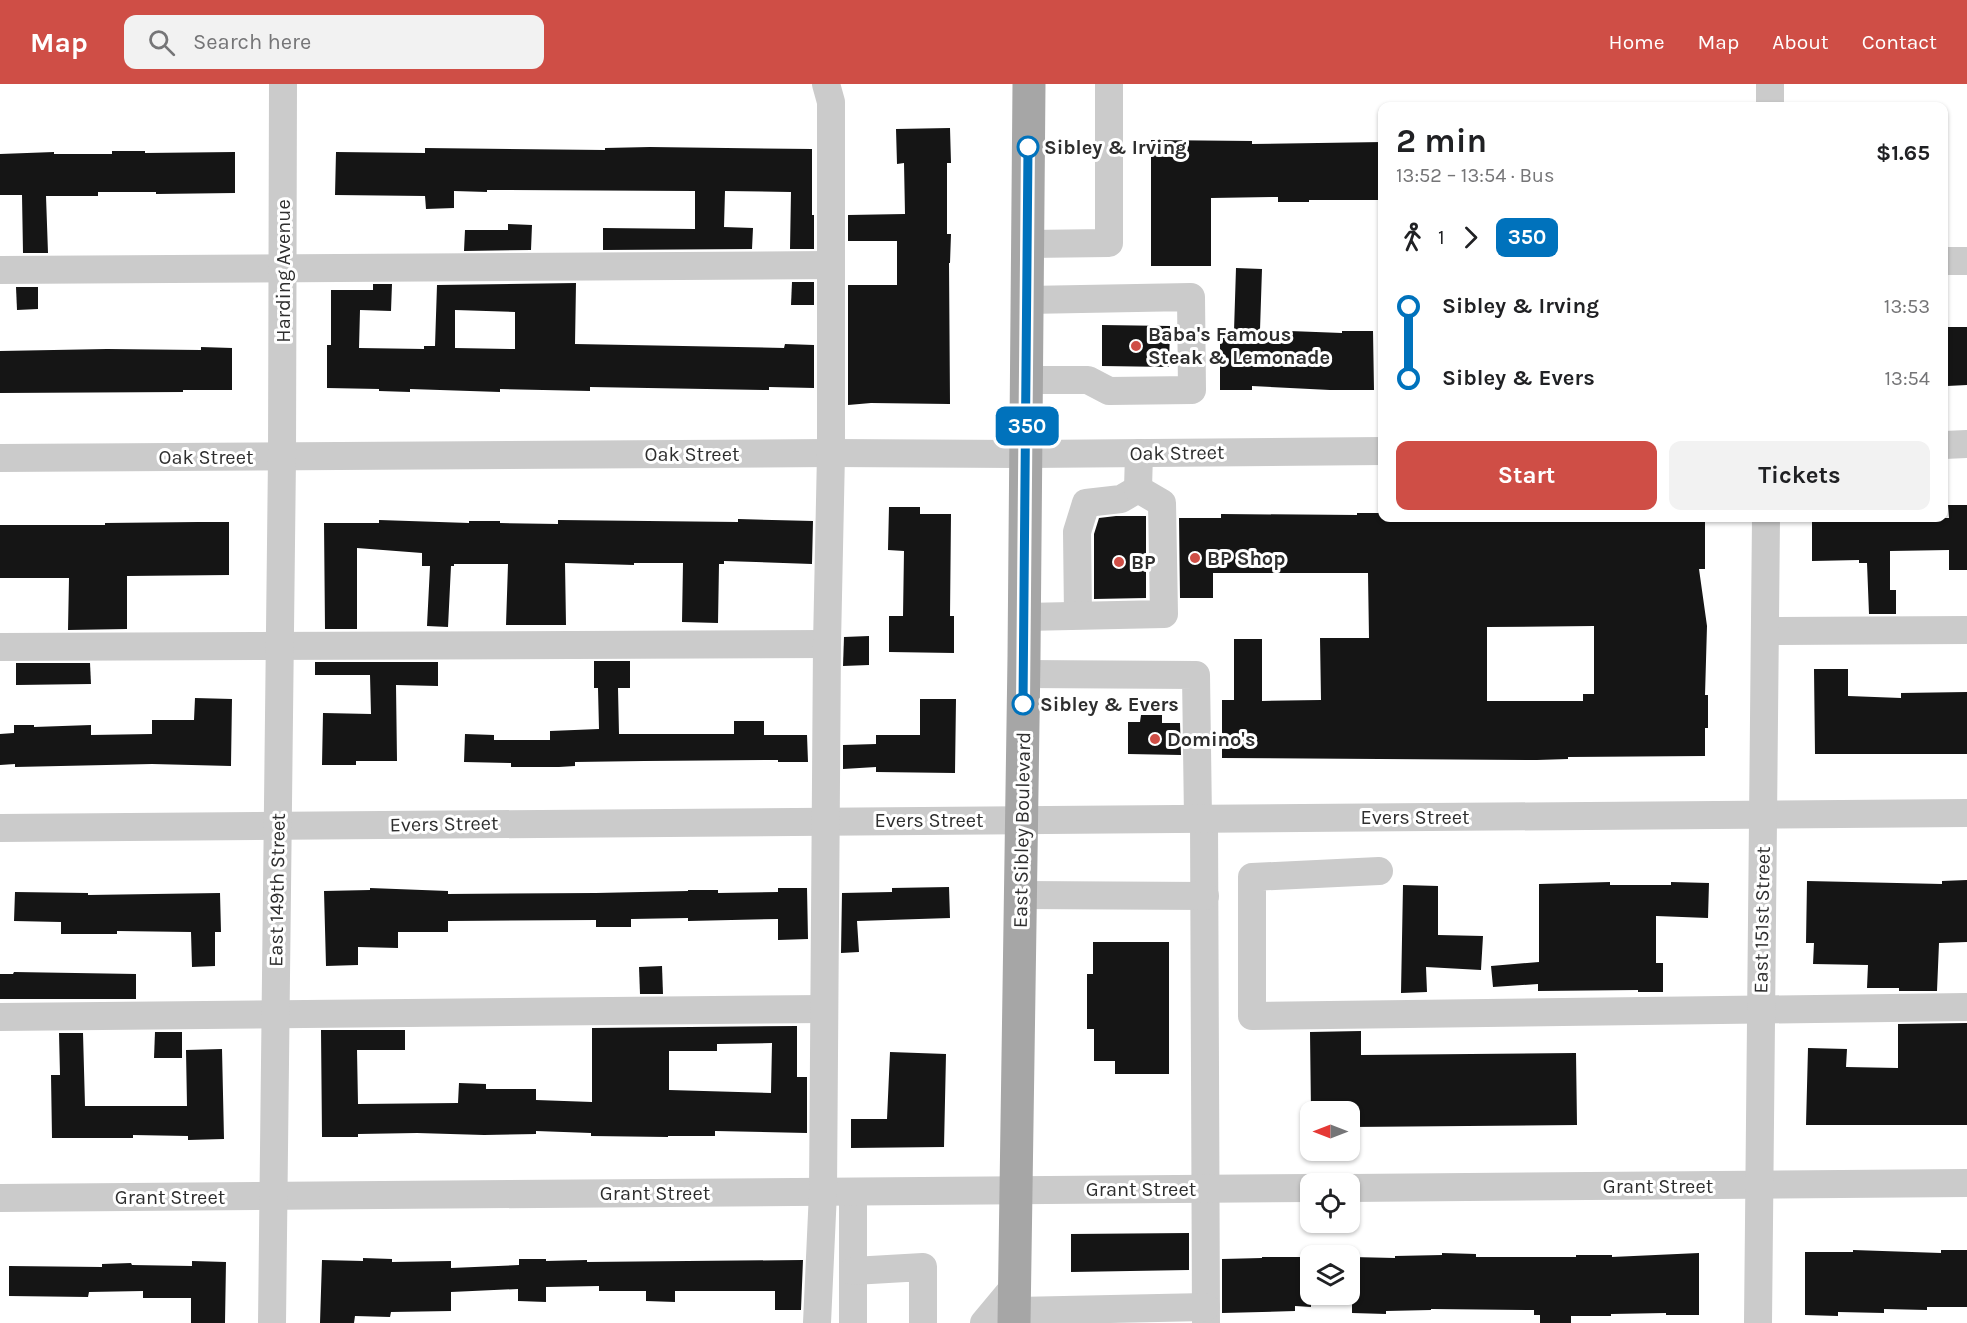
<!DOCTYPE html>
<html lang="en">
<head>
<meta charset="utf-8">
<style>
	:root { --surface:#fff; --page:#f2f2f2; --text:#202124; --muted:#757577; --accent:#cf4e46 }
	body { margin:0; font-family:Karla,sans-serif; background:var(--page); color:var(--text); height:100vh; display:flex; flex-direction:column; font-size:22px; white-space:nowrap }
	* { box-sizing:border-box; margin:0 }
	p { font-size:20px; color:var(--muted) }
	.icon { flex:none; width:33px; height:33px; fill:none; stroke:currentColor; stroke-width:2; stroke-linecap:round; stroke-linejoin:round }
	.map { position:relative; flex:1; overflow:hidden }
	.drawer { position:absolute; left:1378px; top:18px; width:570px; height:420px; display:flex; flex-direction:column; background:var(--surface); border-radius:12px; box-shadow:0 2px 4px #0004 }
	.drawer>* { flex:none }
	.badge { padding:0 12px; border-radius:9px; font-size:21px; line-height:39px }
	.needle { width:39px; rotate:270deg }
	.buttons { position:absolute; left:1300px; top:1017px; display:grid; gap:12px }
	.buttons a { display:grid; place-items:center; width:60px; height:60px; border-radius:12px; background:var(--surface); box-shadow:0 2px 4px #0004; font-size:30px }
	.map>.badge { position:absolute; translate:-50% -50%; box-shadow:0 0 0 3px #fff }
	.legs { display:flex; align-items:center; gap:9px; height:66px; padding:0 18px; font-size:20px }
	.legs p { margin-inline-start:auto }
	.overview { display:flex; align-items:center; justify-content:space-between; height:102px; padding:0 18px }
	h1 { font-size:33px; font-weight:700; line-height:45px }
	.cta { display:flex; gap:12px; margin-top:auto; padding:12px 18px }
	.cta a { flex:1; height:69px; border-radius:12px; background:var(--accent); color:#fff; font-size:24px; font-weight:700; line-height:69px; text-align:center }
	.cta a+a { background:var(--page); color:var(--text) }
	ul { padding:0 18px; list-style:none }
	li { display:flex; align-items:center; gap:21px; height:72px; font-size:22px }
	li i { display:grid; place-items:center; width:9px; height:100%; margin:0 8px; background:currentColor }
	li i::after { content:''; width:15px; height:15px; margin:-8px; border:4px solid; border-radius:50%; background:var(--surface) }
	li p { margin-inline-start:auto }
	li:first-child i { background:linear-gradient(#0000 50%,currentColor 0) }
	li:last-child i { background:linear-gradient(currentColor 50%,#0000 0) }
	header { display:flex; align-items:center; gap:36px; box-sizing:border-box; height:84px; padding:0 30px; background:var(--accent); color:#fff }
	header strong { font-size:28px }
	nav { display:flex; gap:33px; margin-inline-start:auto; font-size:21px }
	.search { width:420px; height:54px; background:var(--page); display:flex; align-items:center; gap:15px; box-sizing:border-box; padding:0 21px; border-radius:12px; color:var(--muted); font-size:22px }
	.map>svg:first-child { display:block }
	.building { fill:#151515; fill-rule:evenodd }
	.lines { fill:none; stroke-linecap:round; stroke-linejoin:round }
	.minor { stroke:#cbcbcb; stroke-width:28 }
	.major { stroke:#a6a6a6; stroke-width:33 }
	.line-1-casing { stroke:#fff; stroke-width:14 }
	.line-1 { stroke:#0072bc; stroke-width:9 }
	.stop-1-dot { fill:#fff; stroke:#0072bc; stroke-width:3 }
	.poi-dot { fill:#cf4e46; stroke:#fff; stroke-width:2 }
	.labels { text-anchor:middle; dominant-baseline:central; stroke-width:6; stroke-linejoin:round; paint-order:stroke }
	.stop-label { font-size:20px; font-weight:bold; fill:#2e2e2e; stroke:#fff; text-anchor:start }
	.street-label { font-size:20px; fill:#2e2e2e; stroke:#fff }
	.poi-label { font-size:20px; font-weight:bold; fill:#2e2e2e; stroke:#fff; text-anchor:start }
</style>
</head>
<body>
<header>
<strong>Map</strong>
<div class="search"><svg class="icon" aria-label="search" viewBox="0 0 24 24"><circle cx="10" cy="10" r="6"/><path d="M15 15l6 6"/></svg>Search here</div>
<nav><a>Home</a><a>Map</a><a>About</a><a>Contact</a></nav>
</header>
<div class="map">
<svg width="1967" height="1239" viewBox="0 0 1967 1239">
	<rect width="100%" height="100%" fill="#fff"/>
	<g class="building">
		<path d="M 950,44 L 951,79 L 947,79 L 947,150 L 951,150 L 950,179 L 949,179 L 950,320 L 871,319 L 848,321 L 848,201 L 897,201 L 897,157 L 848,157 L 848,131 L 905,130 L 904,79 L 897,80 L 896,45 Z"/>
		<path d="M 1151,56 L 1252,57 L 1252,60 L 1383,58 L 1383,116 L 1309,116 L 1309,118 L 1278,118 L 1278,113 L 1211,114 L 1211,182 L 1151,182 Z"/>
		<path d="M 650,63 L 812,65 L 812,131 L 814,131 L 814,165 L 790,165 L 791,108 L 725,107 L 724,143 L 753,144 L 752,165 L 603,166 L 603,144 L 695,145 L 695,107 L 487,106 L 487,108 L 454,107 L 454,124 L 426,125 L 425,112 L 335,111 L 336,68 L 425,69 L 425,64 L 605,66 L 605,64 Z"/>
		<path d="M 112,67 L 145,67 L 145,69 L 235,68 L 235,109 L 156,110 L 156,108 L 98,108 L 98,112 L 46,112 L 48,169 L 23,169 L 22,111 L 0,111 L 0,70 L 54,68 L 54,70 L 112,70 Z"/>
		<path d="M 508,140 L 532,141 L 531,166 L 464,167 L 465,146 L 508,146 Z"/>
		<path d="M 1236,184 L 1262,185 L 1260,246 L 1342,249 L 1342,247 L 1373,247 L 1374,306 L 1330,306 L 1252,302 L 1252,306 L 1220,306 L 1220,247 L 1234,247 Z"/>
		<path d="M 792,198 L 814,198 L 814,221 L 791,221 Z"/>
		<path d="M 576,199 L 575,260 L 784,264 L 785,260 L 814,261 L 814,304 L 769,303 L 769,306 L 590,303 L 590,307 L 500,305 L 500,308 L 410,305 L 410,308 L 379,307 L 379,305 L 327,304 L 327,261 L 331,261 L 331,206 L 373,206 L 373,200 L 392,200 L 391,227 L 360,226 L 359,264 L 424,265 L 424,262 L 435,262 L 437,201 ZM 455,226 L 515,228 L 515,265 L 455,264 Z"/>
		<path d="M 16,203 L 38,203 L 38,225 L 17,226 Z"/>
		<path d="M 1102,241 L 1170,242 L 1169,283 L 1102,282 Z"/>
		<path d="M 1947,243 L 1967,243 L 1967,301 L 1947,302 Z"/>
		<path d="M 201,263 L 232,264 L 232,306 L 183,306 L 183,308 L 0,309 L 0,267 L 107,265 L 201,266 Z"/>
		<path d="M 1948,421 L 1967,421 L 1967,486 L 1949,486 L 1949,466 L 1890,467 L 1890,506 L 1896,506 L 1896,530 L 1869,530 L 1867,479 L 1859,479 L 1859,476 L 1812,477 L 1812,434 L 1949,434 Z"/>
		<path d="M 889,423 L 920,423 L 920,430 L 951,430 L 950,532 L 954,532 L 954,569 L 889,568 L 889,532 L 903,532 L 904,467 L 888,466 Z"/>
		<path d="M 1357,429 L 1383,429 L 1383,434 L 1705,434 L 1705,485 L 1699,485 L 1707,542 L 1705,611 L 1708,611 L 1708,644 L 1705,644 L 1705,672 L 1568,673 L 1568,675 L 1537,676 L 1222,674 L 1222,616 L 1234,616 L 1234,555 L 1262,555 L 1262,617 L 1321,616 L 1320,554 L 1369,554 L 1368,489 L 1213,489 L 1213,514 L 1180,514 L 1179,434 L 1221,434 L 1221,430 L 1357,431 ZM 1594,542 L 1594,610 L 1583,610 L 1583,617 L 1487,617 L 1487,543 Z"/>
		<path d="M 1116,432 L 1146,432 L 1146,514 L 1094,515 L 1094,450 L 1099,434 Z"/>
		<path d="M 738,435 L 813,437 L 812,480 L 724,477 L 724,480 L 719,480 L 718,539 L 682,538 L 683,479 L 634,479 L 634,481 L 565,479 L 566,541 L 506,541 L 508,480 L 454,480 L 454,482 L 451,482 L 448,543 L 427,542 L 430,482 L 422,482 L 422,469 L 357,464 L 357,545 L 325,545 L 324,439 L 379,439 L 379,436 L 469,439 L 469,437 L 500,437 L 500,439 L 558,440 L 558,436 L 738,438 Z"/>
		<path d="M 198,438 L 229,438 L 229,491 L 127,492 L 127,545 L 68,546 L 69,494 L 0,494 L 0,441 L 105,441 L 105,439 Z"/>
		<path d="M 869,552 L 869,581 L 843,582 L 844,553 Z"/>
		<path d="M 594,577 L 630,577 L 630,604 L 618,604 L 619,650 L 734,650 L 734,637 L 764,637 L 764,651 L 807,651 L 808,678 L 778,678 L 778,676 L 644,677 L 575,678 L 575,682 L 559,683 L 511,683 L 511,679 L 464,678 L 465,650 L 494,651 L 494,656 L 550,656 L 550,647 L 599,645 L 598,604 L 594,604 Z"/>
		<path d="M 315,578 L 438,578 L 438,602 L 396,601 L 397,677 L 356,677 L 356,681 L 322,681 L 323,629 L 371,630 L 370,591 L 315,591 Z"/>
		<path d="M 16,579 L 90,579 L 91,600 L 16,601 Z"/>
		<path d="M 1814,585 L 1848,585 L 1848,612 L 1901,614 L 1901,609 L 1967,608 L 1967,670 L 1815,670 Z"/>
		<path d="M 195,614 L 232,615 L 231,682 L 152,680 L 15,683 L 15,680 L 0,681 L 0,650 L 14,649 L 14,641 L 34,641 L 34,643 L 91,641 L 91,651 L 152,650 L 152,636 L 194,636 Z"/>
		<path d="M 920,615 L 956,615 L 955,689 L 876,688 L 876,683 L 843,685 L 843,661 L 876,660 L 876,651 L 920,651 Z"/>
		<path d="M 1141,631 L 1162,631 L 1162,639 L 1180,639 L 1181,671 L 1128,670 L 1128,638 L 1140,638 Z"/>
		<path d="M 1967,796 L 1967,858 L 1939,859 L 1937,907 L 1899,907 L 1899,904 L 1867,904 L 1868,881 L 1813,880 L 1814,859 L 1806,859 L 1807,797 L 1942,800 L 1942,797 Z"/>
		<path d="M 1610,798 L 1610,801 L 1671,801 L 1671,798 L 1709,799 L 1708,834 L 1656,832 L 1656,879 L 1663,879 L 1663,908 L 1638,908 L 1638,906 L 1538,907 L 1538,900 L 1493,903 L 1491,882 L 1539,878 L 1539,800 Z"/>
		<path d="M 1403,801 L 1438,802 L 1438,851 L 1483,852 L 1481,886 L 1426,883 L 1427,908 L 1401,909 Z"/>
		<path d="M 949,803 L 950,834 L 857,837 L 859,868 L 841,869 L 842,809 L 892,808 L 892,804 Z"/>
		<path d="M 370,804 L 448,807 L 448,810 L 596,809 L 688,807 L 688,806 L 718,806 L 718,809 L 778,808 L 778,804 L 807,804 L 808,855 L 778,856 L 778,835 L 688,837 L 688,834 L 631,835 L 631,843 L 596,843 L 596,836 L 448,837 L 448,848 L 398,848 L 398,864 L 358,863 L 358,881 L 326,882 L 324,807 L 370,806 Z"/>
		<path d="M 15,808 L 88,809 L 88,811 L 220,809 L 221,848 L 215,848 L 215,882 L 192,883 L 191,848 L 117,847 L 117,850 L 61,850 L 61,838 L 14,837 Z"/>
		<path d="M 1093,858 L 1169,858 L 1169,990 L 1115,990 L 1115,977 L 1094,977 L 1094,945 L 1087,945 L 1087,890 L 1093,890 Z"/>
		<path d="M 662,882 L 663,910 L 640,910 L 639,883 Z"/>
		<path d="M 14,888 L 136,890 L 136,915 L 0,915 L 0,890 L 13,890 Z"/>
		<path d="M 1967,939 L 1967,1041 L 1806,1041 L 1808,964 L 1847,965 L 1846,983 L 1898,984 L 1898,940 Z"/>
		<path d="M 797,942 L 797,993 L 807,993 L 807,1049 L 715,1047 L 715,1052 L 668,1052 L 668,1053 L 591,1052 L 591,1049 L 536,1047 L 536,1050 L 484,1051 L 417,1049 L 358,1050 L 358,1053 L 322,1053 L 321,946 L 405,946 L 405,966 L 357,966 L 358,1020 L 458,1019 L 459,999 L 486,1000 L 486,1005 L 536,1005 L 536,1016 L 592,1018 L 592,944 ZM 772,959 L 771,1009 L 669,1006 L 669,967 L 717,967 L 717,960 Z"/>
		<path d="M 1361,947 L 1361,971 L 1576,969 L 1577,1041 L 1350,1043 L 1350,1028 L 1311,1028 L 1310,948 Z"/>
		<path d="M 155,948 L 182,948 L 182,974 L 154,974 Z"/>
		<path d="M 59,949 L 83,949 L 85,1022 L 187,1022 L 186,966 L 222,965 L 224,1055 L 188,1056 L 188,1052 L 133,1051 L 133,1054 L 52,1054 L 51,991 L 60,991 Z"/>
		<path d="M 890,968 L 946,970 L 944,1063 L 851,1064 L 851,1035 L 887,1035 Z"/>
		<path d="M 1189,1149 L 1189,1186 L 1071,1188 L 1071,1150 Z"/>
		<path d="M 1853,1166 L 1941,1169 L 1941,1166 L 1967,1166 L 1967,1223 L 1927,1223 L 1927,1226 L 1884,1225 L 1884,1229 L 1838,1228 L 1838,1232 L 1805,1231 L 1805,1168 L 1853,1168 Z"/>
		<path d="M 1442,1169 L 1476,1170 L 1476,1173 L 1576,1173 L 1576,1171 L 1612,1171 L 1612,1173 L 1699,1169 L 1699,1231 L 1666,1231 L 1666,1229 L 1611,1230 L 1611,1232 L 1571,1232 L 1571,1239 L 1540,1239 L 1540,1231 L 1534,1231 L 1534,1226 L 1431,1225 L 1431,1226 L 1386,1227 L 1386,1230 L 1352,1229 L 1352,1173 L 1395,1174 L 1395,1172 L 1442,1171 Z"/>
		<path d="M 1262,1173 L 1311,1173 L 1311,1223 L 1295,1222 L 1295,1227 L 1222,1229 L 1222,1175 L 1262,1174 Z"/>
		<path d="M 363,1174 L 392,1175 L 392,1178 L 451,1177 L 451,1184 L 519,1181 L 519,1175 L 546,1175 L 546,1177 L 587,1176 L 587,1178 L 803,1176 L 801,1226 L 775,1226 L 775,1207 L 675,1207 L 675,1218 L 646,1217 L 646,1207 L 599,1207 L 599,1202 L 546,1203 L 546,1218 L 518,1217 L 518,1205 L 451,1208 L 451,1227 L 391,1228 L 390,1233 L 355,1232 L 354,1239 L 320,1239 L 322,1176 L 363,1177 Z"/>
		<path d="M 192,1177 L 226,1178 L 225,1239 L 191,1239 L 191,1214 L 143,1214 L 143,1207 L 89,1208 L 88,1213 L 9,1212 L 9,1182 L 102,1183 L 102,1180 L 131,1179 L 132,1181 L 192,1182 Z"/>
	</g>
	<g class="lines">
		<g class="minor">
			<path d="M 1770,22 L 1770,0"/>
			<path d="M 1028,160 L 1109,159 L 1109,0"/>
			<path d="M 1944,177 L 1967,177"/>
			<path d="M 0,186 L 830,181"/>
			<path d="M 1027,296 L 1088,296 L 1109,307 L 1192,306 L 1191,213 L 1027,216"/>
			<path d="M 1944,361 L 1967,360"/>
			<path d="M 0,374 L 831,369 L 1027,370 L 1383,367"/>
			<path d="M 1078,531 L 1077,448 L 1086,419 L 1121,415 L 1138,405"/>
			<path d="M 1025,533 L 1164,530 L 1162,419 L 1138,405 L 1139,369"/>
			<path d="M 1765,547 L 1967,546"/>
			<path d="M 0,563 L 827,560"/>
			<path d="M 1024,590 L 1196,591 L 1198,735"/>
			<path d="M 1204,735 L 1206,1239"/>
			<path d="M 0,744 L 1967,729"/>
			<path d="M 1379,787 L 1252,793 L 1252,932 L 1967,923"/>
			<path d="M 1021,811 L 1205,812"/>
			<path d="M 0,933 L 823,925"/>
			<path d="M 1350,1104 L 1967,1099"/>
			<path d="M 853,1108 L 853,1239"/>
			<path d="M 0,1114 L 1311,1104"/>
			<path d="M 853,1187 L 923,1183 L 923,1239"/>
			<path d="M 1014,1227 L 1206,1223"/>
			<path d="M 272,1239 L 282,373 L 283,0"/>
			<path d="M 817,1239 L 823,1108 L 827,560 L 831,369 L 831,18 L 826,0"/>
			<path d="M 984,1239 L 1014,1203"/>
			<path d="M 1758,1239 L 1766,434"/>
		</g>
		<path class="major" d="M 1014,1239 L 1024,573 L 1029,0"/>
	</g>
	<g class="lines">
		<defs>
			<path id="line-1" d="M 1023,620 L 1028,63"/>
		</defs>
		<use href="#line-1" class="line-1-casing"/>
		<use href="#line-1" class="line-1"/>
	</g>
	<g class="stop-1-dot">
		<circle cx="1028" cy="63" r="10"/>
		<circle cx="1023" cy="620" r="10"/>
	</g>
	<g class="poi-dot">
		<circle cx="1136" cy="262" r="6"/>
		<circle cx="1195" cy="474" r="6"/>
		<circle cx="1119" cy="478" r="6"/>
		<circle cx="1155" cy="655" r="6"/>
	</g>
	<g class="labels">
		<g class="stop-label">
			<text x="1044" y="63">Sibley &amp; Irving</text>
			<text x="1040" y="620">Sibley &amp; Evers</text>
		</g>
		<g class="street-label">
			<text transform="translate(283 187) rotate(-90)">Harding Avenue</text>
			<text transform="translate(1177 369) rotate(-1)">Oak Street</text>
			<text x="692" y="370">Oak Street</text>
			<text x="206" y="373">Oak Street</text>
			<text x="1415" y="733">Evers Street</text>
			<text x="929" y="736">Evers Street</text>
			<text transform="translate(444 740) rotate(-1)">Evers Street</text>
			<text transform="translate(1022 746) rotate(-89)">East Sibley Boulevard</text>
			<text transform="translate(277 806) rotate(-89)">East 149th Street</text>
			<text transform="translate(1762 836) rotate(-89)">East 151st Street</text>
			<text x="1658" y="1102">Grant Street</text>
			<text x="1141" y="1105">Grant Street</text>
			<text x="655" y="1109">Grant Street</text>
			<text x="170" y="1113">Grant Street</text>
		</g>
		<g class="poi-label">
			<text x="1148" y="250">Baba's Famous<tspan x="1148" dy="23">Steak &amp; Lemonade</tspan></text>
			<text x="1207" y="474">BP Shop</text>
			<text x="1131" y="478">BP</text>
			<text x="1167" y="655">Domino's</text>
		</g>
	</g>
</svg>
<div class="buttons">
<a><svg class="needle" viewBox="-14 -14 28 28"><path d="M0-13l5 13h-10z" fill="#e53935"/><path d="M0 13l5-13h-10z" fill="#757577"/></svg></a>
<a><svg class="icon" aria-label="locate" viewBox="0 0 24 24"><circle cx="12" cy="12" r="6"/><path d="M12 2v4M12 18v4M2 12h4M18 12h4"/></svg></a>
<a><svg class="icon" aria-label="layers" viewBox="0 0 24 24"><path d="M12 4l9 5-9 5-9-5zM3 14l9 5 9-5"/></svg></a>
</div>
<b class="badge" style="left:1027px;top:342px;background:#0072bc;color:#fff">350</b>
<section class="drawer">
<div class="overview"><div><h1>2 min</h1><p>13:52 – 13:54 · Bus</p></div><b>$1.65</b></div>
<div class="legs"><svg class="icon" aria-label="walk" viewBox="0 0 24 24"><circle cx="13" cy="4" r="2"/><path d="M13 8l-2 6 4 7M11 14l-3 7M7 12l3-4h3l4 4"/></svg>1<svg class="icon" aria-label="forward" viewBox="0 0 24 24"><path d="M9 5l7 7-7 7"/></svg><b class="badge" style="background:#0072bc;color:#fff">350</b></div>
<ul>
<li><i style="color:#0072bc"></i><b>Sibley &amp; Irving</b><p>13:53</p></li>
<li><i style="color:#0072bc"></i><b>Sibley &amp; Evers</b><p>13:54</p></li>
</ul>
<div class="cta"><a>Start</a><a>Tickets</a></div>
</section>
</div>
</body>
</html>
